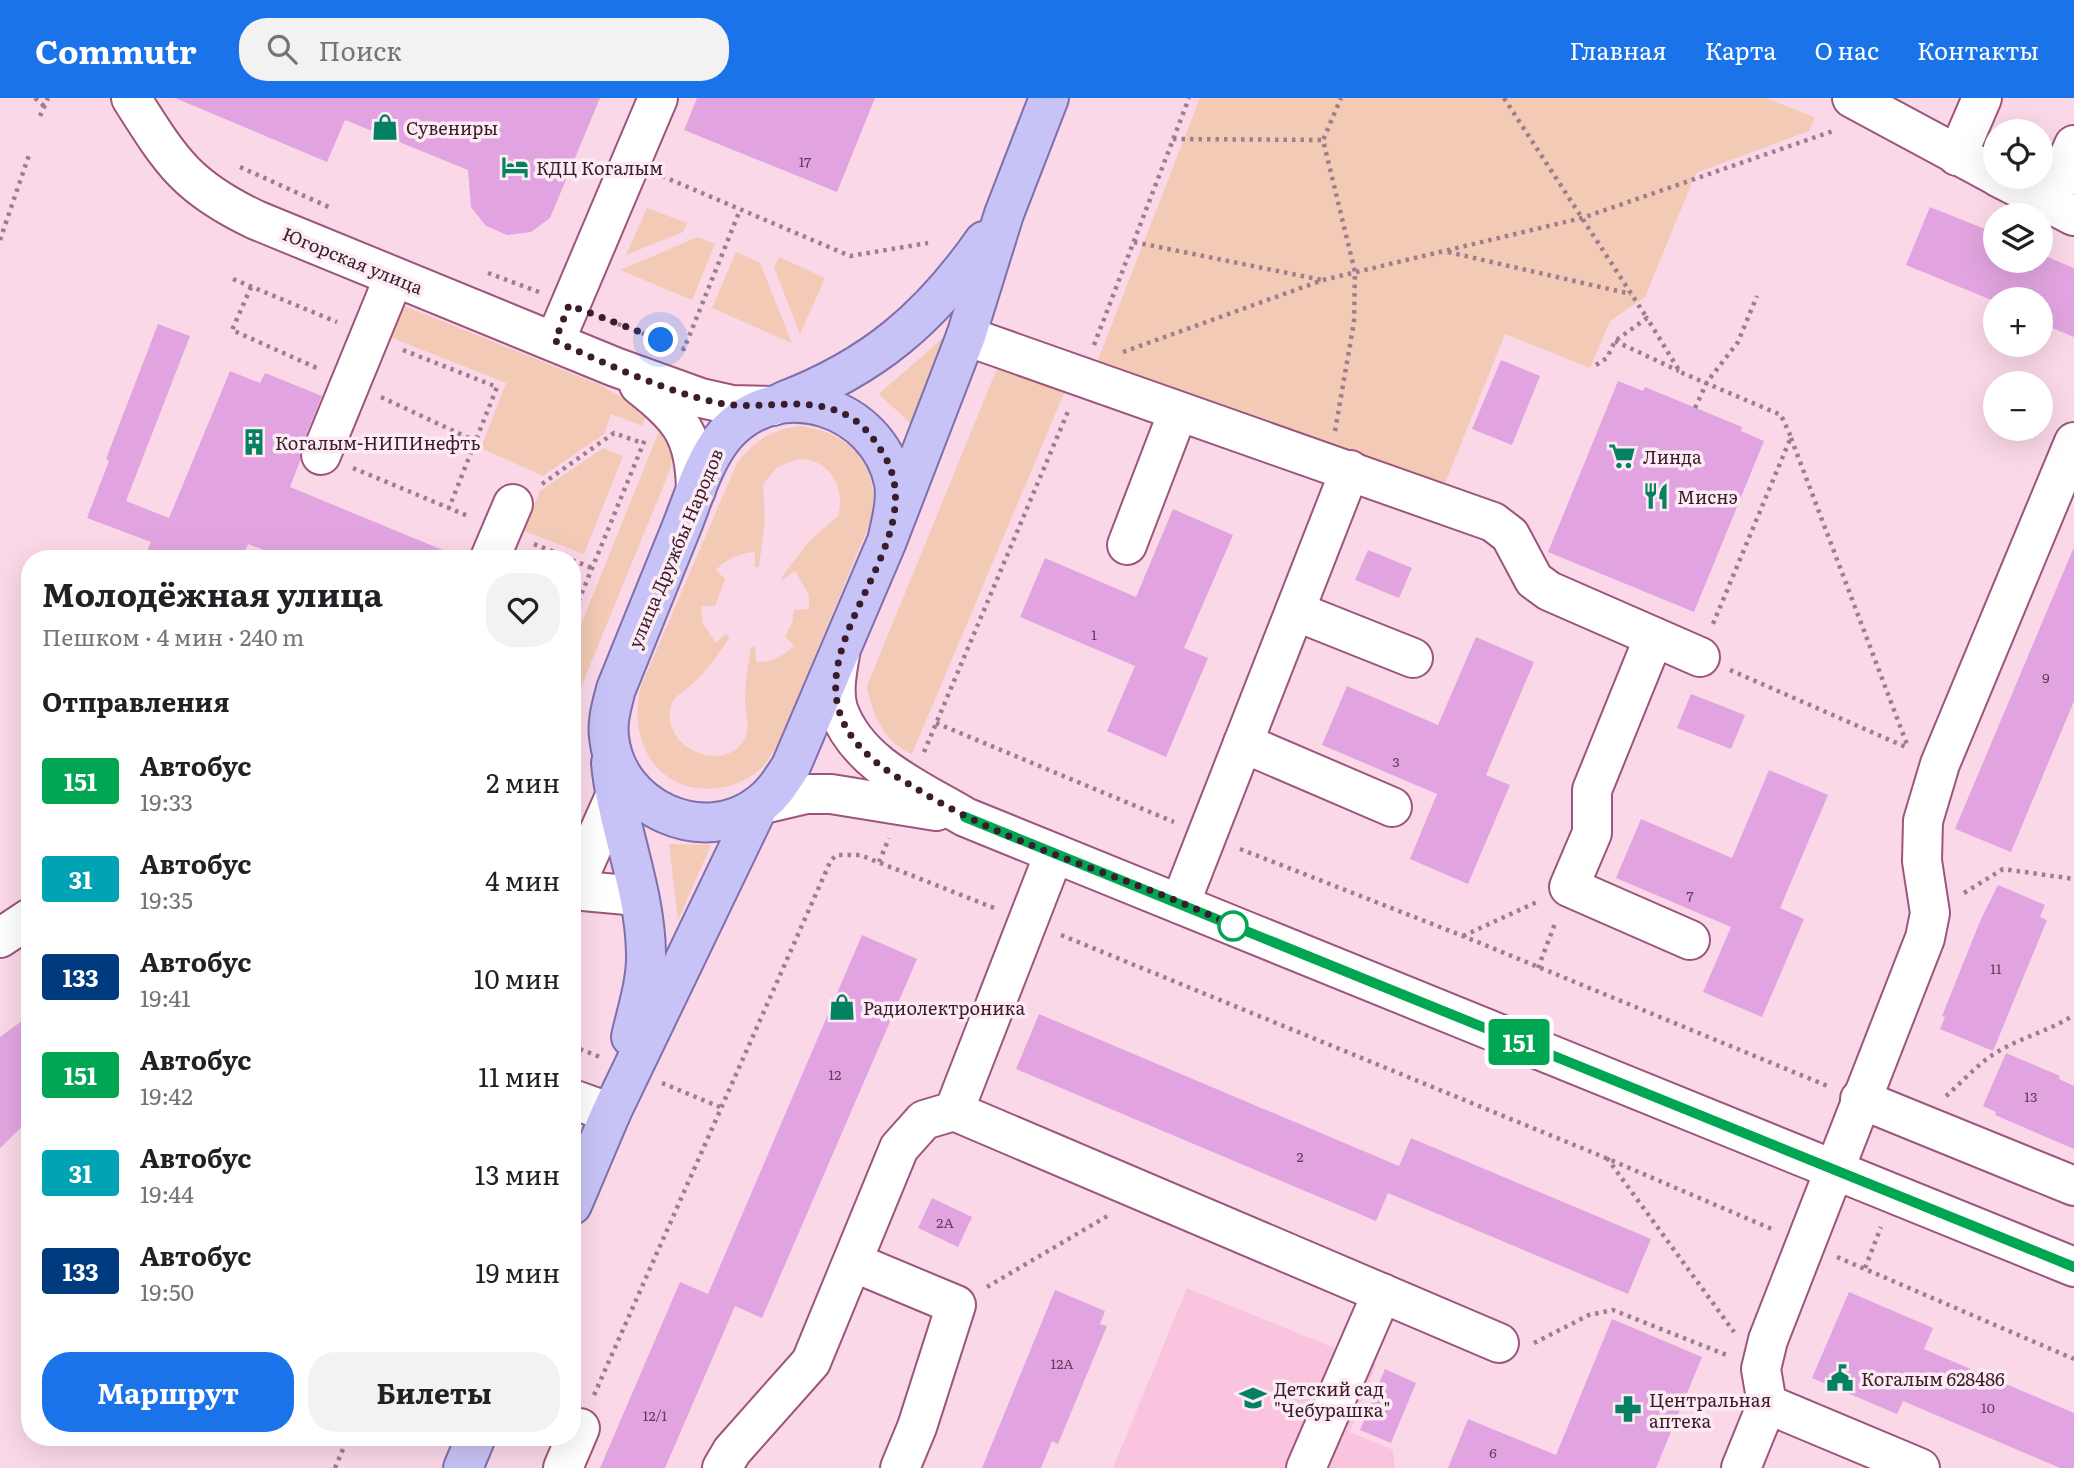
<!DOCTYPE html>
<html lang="ru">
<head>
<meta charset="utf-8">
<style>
	:root { --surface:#fff; --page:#f2f2f2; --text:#202124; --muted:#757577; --accent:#1a73e8 }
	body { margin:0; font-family:Literata,serif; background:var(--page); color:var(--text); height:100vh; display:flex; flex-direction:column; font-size:26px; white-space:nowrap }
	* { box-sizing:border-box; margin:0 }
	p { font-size:23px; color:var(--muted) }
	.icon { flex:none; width:38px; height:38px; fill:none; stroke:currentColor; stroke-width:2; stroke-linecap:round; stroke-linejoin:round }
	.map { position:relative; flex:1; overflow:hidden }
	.side { position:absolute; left:21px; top:452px; width:560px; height:896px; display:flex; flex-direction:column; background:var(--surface); border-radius:28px; box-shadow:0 7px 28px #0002 }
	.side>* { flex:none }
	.badge { padding:0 14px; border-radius:5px; font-size:24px; line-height:46px }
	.fabs { position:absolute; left:1983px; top:21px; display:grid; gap:14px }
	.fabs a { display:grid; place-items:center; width:70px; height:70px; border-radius:50%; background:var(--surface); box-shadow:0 7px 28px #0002; font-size:35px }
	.you { position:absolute; width:35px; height:35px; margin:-18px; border:5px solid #fff; border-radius:50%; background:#1a73e8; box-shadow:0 0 0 10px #1a73e833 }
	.map>.badge { position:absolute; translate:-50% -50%; box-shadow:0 0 0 4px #fff }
	h2 { padding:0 21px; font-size:26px; line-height:63px }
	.round { display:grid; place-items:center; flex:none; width:74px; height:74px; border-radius:28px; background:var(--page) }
	.summary { display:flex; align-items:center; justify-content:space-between; height:119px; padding:0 21px }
	h1 { font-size:33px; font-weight:700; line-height:52px }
	.primary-button { display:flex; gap:14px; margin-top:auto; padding:14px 21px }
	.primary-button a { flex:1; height:80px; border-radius:28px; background:var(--accent); color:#fff; font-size:28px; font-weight:700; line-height:80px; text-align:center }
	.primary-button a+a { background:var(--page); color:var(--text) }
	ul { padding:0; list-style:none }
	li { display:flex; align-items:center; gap:21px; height:98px; padding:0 21px }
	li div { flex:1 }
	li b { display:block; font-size:26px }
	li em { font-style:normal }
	li .badge { min-width:77px; font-weight:700; text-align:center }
	header { display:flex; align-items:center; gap:42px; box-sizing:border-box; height:98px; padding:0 35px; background:var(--accent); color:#fff }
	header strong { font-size:33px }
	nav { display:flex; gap:38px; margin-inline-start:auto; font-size:24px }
	.search { width:490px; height:63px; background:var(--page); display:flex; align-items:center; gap:18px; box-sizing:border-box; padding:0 24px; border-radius:28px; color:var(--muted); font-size:26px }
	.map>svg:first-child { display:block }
	.built { fill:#fac4df }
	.green { fill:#f3cab5; fill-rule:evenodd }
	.building { fill:#e2a4e0 }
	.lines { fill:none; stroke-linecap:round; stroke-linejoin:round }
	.minor-casing { stroke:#9d557c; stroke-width:42 }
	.major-casing { stroke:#7f6fab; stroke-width:42 }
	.path { stroke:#9e7e8e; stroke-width:4.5; stroke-dasharray:3.5 5; stroke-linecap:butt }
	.minor { stroke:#fff; stroke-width:38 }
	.major { stroke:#c8c3f6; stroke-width:38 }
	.line-casing { stroke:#fff; stroke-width:16 }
	.line { stroke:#00a651; stroke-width:10 }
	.walk { stroke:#3a1c2c; stroke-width:7; stroke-dasharray:0 12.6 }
	.stop-dot { fill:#fff; stroke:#00a651; stroke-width:3.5 }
	.labels { text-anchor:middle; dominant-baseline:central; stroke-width:7; stroke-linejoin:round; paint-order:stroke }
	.number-label { font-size:14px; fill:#643e59 }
	.poi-label { font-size:18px; fill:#3a1c2c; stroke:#fcebf3; text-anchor:start }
	.street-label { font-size:18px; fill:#3a1c2c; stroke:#fcebf3 }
</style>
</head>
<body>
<header>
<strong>Commutr</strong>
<div class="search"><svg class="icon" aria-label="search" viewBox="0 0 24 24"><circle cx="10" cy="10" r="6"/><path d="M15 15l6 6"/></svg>Поиск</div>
<nav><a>Главная</a><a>Карта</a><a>О нас</a><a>Контакты</a></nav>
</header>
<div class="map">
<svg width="2074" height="1370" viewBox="0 0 2074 1370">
	<rect width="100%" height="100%" fill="#fad8e8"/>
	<path class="built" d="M 1187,1190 L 1376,1267 L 1350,1334 L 1393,1352 L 1395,1370 L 1113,1370 Z"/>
	<g class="green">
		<path d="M 1200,0 L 1767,0 L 1815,20 L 1809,33 L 1696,75 L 1645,199 L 1610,223 L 1590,270 L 1505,236 L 1444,388 L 1094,272 Z"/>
		<path d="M 647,110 L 687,125 L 683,134 L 626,157 Z"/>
		<path d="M 698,139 L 715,146 L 692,202 L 620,172 Z"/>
		<path d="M 736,154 L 760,165 L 792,245 L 712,210 Z"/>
		<path d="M 779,159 L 825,180 L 800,236 L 774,169 Z"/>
		<path d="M 402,207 L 598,286 L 647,314 L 642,328 L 611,316 L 604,336 L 543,378 L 481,350 L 506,285 L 390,239 Z"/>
		<path d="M 945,238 L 910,325 L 879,296 Z"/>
		<path d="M 1003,269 L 1065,293 L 912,656 C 885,646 871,615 867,588 L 996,273 Z"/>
		<path d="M 662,326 L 673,353 L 670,372 L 572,611 L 572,549 Z"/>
		<path d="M 801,328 C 853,335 880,369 872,420 C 850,473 828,526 806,579 C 794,608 784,640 765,666 C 755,678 739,686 724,689 C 660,701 626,645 641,588 L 737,365 C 755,342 773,331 801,328 ZM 799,361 C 830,361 846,390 838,418 L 810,442 L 781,480 L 783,482 L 795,473 L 809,497 L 809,511 L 794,512 L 792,525 L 785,538 L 794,548 C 783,558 771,565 756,564 L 755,549 L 751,549 C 748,567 745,585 745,603 C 745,612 749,626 747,635 C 732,680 659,652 671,608 C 673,600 679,597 685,592 C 704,578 716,559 730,539 L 726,536 L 716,545 L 703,526 L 701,508 L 715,508 L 725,481 L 716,472 C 726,461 740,455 755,454 L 755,469 L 759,469 L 765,423 L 763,387 L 777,369 Z"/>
		<path d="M 603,350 L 623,358 L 584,456 L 524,433 L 540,393 Z"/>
		<path d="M 669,746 L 711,747 L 678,822 Z"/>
	</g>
	<g class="building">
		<path d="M 175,0 L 600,0 L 550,120 L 531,134 L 507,137 L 486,128 L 471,109 L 468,72 L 345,22 L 327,64 Z"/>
		<path d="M 697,0 L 875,0 L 837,94 L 684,32 Z"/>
		<path d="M 1930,109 L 1995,135 L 1995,163 L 2040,163 L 2040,156 L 2074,170 L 2074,239 L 2040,225 L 2040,201 L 1989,201 L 1906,167 Z"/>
		<path d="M 158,226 L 190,238 L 126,403 L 169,420 L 230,273 L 260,285 L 265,275 L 322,298 L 301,349 L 300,363 L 290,389 L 462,460 L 284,460 L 248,446 L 242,460 L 144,460 L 151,444 L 87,420 L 109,363 L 106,361 Z"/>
		<path d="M 1501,262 L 1540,278 L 1512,347 L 1472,331 Z"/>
		<path d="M 1618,283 L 1643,293 L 1645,289 L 1742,329 L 1741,333 L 1764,343 L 1694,514 L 1548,454 Z"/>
		<path d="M 1173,411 L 1233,437 L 1184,550 L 1208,560 L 1166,659 L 1107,633 L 1135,568 L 1020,519 L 1045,460 L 1136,499 Z"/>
		<path d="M 2074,449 L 2074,603 L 2011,754 L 1955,731 Z"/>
		<path d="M 1368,452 L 1412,470 L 1399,500 L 1355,482 Z"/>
		<path d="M 1476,539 L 1534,564 L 1486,677 L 1510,687 L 1468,786 L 1410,761 L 1437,696 L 1322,647 L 1347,588 L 1438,627 Z"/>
		<path d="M 1691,596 L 1745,617 L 1731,651 L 1677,630 Z"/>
		<path d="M 1769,672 L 1828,697 L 1780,810 L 1804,821 L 1762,919 L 1703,894 L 1731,829 L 1616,780 L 1641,721 L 1732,760 Z"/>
		<path d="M 1998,787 L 2045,807 L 2040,819 L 2047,822 L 1993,953 L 1940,931 L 1945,919 L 1942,918 L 1981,821 Z"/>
		<path d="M 862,837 L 917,861 L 762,1220 L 735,1208 L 665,1370 L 600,1370 L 680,1184 L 708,1196 Z"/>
		<path d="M 1039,916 L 1399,1068 L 1411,1040 L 1651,1141 L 1628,1196 L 1388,1095 L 1376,1123 L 1016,971 Z"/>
		<path d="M 30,917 L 30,1021 L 0,1050 L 0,939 Z"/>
		<path d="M 2006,955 L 2060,978 L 2059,981 L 2074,988 L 2074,1051 L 1995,1017 L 1996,1014 L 1983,1008 Z"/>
		<path d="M 932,1100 L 972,1119 L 958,1149 L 918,1130 Z"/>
		<path d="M 1055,1192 L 1105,1213 L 1100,1226 L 1107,1228 L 1058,1346 L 1052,1343 L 1041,1370 L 982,1370 Z"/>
		<path d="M 1849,1194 L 1933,1230 L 1924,1251 L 2074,1315 L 2074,1370 L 2060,1370 L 1903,1303 L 1897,1316 L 1812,1280 Z"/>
		<path d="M 1612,1221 L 1702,1259 L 1656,1370 L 1448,1370 L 1468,1321 L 1556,1357 Z"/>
		<path d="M 1385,1271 L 1416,1285 L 1391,1345 L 1360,1332 Z"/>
	</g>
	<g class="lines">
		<defs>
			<g id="minor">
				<path d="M 131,0 C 171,63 186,89 256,122 L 615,269 L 701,300 L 732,307 L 773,308"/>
				<path d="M 1852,0 L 1995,77"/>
				<path d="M 1957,58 L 1982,0"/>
				<path d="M 1998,79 L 2074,118"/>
				<path d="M 2049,105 L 2074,47"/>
				<path d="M 966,238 L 1493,424 L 1510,437 L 1534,482 L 1549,493 L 1700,559"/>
				<path d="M 555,243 L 658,0"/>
				<path d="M 639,287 C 681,320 695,337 696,392"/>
				<path d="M 321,357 L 394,179"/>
				<path d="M 1127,447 L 1178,314"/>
				<path d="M 490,460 L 513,406"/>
				<path d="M 1295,513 L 1413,560"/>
				<path d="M 1654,539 L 1592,692 L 1592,735 L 1569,789 L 1690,842"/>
				<path d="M 840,556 C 837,573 833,594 838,611 C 857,666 918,691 965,719 L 2074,1169"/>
				<path d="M 1243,645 L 1392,709"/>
				<path d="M 759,707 L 806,696 L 831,696 L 936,713"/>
				<path d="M 572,782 L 582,772 L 615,698"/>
				<path d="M 572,792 L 638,798"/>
				<path d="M 1180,806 L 1350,372"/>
				<path d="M 0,840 L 30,820"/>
				<path d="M 572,1001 L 611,1015"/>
				<path d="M 1860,1001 L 2074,1088"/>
				<path d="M 954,1013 L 1499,1245"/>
				<path d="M 853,1164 L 956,1207 L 917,1329 L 900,1370"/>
				<path d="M 1767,1306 L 1920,1370"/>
				<path d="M 563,1370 L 580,1330"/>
				<path d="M 722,1370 L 732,1353 L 811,1264 L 899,1050 L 924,1022 L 954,1013 L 1054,756"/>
				<path d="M 1306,1370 L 1382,1195"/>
				<path d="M 1741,1370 L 1767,1306 L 1761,1271 L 1768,1242 L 1925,840 L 1930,815 L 1922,763 L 1923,723 L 1940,666 L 2074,344"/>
			</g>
			<g id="major">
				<path d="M 784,303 C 873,269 930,220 984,143"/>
				<path d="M 887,443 C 891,425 897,404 894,385 C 879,309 779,275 725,337 C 704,362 694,398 682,428 C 660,482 638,536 616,591 C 612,607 607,622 609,639 C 616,710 703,750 760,706 C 774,696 782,682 791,668 L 887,443 L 966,238 L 1004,116 L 1049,0"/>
				<path d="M 611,665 C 617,729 645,790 646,855 C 647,883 637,912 631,939"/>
				<path d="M 572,1107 L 611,1015 L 759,707"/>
				<path d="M 463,1370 L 476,1339"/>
			</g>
		</defs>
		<use href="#minor" class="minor-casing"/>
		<use href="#major" class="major-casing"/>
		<g class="path">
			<path d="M 35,0 L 45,9"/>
			<path d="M 1504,0 L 1647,220"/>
			<path d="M 40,18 L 48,0"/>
			<path d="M 1173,41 L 1323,42"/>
			<path d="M 240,69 L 331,110"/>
			<path d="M 662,78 L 850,158 L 928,145"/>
			<path d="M 0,142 L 29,57"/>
			<path d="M 1134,144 L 1322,182"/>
			<path d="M 1448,154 L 1631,196"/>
			<path d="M 488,175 L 539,194"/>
			<path d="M 233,181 L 337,224"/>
			<path d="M 251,189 L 232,232 L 319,271"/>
			<path d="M 602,220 L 684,251 L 740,112"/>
			<path d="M 1615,243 L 1679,273"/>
			<path d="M 1094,247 L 1189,0"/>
			<path d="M 403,252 L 497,289 L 449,410"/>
			<path d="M 1123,254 L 1323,182 L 1582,120 L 1836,32"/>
			<path d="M 1596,267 L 1607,260 L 1615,243 L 1647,220 L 1680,274 L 1781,317 L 1791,339 L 1713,526"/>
			<path d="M 381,299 L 475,343"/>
			<path d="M 1695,310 L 1707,284 L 1738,244 L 1757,198"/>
			<path d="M 1335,333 L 1354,224 L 1355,174 L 1323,42 L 1341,0"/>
			<path d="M 1791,340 L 1908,649"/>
			<path d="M 353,370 L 468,418"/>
			<path d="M 542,386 L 614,335 L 642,345"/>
			<path d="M 534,446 L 569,460"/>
			<path d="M 572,462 L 592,470"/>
			<path d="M 572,519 L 646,339"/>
			<path d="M 1730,572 L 1908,650"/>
			<path d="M 936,625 L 1174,724"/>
			<path d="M 924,654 L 1069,311"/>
			<path d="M 1240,751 L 1463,838 L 1830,989"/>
			<path d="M 879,764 L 889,740"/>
			<path d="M 1964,795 L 2003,771 L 2074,781"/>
			<path d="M 1061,837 L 1606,1060 L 1774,1132"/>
			<path d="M 1463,838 L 1539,803"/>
			<path d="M 1538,870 L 1556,823"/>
			<path d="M 572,948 L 600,959"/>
			<path d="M 662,985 L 720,1009"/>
			<path d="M 1946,998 C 1961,985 1975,969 1991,958 C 2017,940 2048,934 2074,917"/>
			<path d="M 1607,1060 L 1734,1234"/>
			<path d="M 1837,1159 L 2074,1261"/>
			<path d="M 1865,1170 L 1881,1129"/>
			<path d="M 987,1189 L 1109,1117"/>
			<path d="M 1534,1245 L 1589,1217 L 1613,1212 L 1729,1258"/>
			<path d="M 594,1297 L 831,762 L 837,757 L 860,757 L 994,810"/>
			<path d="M 335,1370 L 348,1339"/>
		</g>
		<use href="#minor" class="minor"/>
		<use href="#major" class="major"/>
	</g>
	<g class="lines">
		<defs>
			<path id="line" d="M 965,719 L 2074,1169"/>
		</defs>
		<use href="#line" class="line-casing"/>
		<use href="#line" class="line"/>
		<path class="walk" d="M 661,242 L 569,207 L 555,243 C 605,265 666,294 719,305 C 766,314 814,293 856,323 C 868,332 876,344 884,357 C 940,452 767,563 868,657 C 885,673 907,685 927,697 C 1023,754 1133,779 1233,828"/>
	</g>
	<defs>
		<symbol id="shop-bare" viewBox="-9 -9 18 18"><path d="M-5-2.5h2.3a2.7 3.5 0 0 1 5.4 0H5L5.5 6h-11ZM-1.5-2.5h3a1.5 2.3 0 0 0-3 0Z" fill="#038161" stroke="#fcebf3" stroke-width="2.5" paint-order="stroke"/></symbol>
		<symbol id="hotel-bare" viewBox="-9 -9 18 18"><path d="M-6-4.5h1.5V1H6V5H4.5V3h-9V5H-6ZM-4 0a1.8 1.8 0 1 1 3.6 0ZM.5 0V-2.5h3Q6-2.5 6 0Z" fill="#038161" stroke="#fcebf3" stroke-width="2.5" paint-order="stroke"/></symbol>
		<symbol id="building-bare" viewBox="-9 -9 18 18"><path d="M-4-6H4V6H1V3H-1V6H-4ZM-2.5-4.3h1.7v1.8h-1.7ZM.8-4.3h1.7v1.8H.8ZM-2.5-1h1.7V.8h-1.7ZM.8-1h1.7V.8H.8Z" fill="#038161" stroke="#fcebf3" stroke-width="2.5" paint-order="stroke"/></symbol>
		<symbol id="supermarket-bare" viewBox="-9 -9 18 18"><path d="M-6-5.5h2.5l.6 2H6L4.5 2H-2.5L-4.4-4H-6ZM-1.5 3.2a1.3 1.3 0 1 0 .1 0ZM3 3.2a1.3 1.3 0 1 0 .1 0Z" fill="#038161" stroke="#fcebf3" stroke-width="2.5" paint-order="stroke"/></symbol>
		<symbol id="restaurant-bare" viewBox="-9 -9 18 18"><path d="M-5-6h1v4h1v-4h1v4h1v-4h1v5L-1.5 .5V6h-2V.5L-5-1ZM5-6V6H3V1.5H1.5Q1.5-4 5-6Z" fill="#038161" stroke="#fcebf3" stroke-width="2.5" paint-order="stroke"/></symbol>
		<symbol id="civic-bare" viewBox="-9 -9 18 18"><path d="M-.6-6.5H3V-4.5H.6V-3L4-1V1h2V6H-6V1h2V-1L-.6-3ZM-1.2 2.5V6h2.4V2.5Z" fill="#038161" stroke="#fcebf3" stroke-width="2.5" paint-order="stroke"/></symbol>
		<symbol id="school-bare" viewBox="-9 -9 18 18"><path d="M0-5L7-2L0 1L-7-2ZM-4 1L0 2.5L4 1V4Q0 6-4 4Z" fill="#038161" stroke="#fcebf3" stroke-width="2.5" paint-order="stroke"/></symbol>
		<symbol id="pharmacy-bare" viewBox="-9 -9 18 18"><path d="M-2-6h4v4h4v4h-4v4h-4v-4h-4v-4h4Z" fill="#038161" stroke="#fcebf3" stroke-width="2.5" paint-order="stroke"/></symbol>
	</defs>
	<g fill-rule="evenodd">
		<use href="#shop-bare" x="366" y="10" width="38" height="38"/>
		<use href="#hotel-bare" x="496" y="50" width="38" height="38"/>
		<use href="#building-bare" x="235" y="325" width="38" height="38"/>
		<use href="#supermarket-bare" x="1603" y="339" width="38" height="38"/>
		<use href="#restaurant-bare" x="1637" y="379" width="38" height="38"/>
		<use href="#shop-bare" x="823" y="890" width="38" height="38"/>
		<use href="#civic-bare" x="1821" y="1261" width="38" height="38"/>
		<use href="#school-bare" x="1234" y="1281" width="38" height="38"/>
		<use href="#pharmacy-bare" x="1609" y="1292" width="38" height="38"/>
	</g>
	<circle class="stop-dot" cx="1233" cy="828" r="14"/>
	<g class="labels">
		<g class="number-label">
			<text x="805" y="63">17</text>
			<text x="1094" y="536">1</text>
			<text x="2046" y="579">9</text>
			<text x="1396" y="663">3</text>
			<text x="1690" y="797">7</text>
			<text x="1996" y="870">11</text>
			<text x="835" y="976">12</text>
			<text x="2031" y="998">13</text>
			<text x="1300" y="1058">2</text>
			<text x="945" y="1124">2А</text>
			<text x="1062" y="1265">12А</text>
			<text x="1988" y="1309">10</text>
			<text x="655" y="1317">12/1</text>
			<text x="1493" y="1354">6</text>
		</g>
		<g class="poi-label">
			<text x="406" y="29">Сувениры</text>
			<text x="536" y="69">КДЦ Когалым</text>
			<text x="275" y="344">Когалым-НИПИнефть</text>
			<text x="1643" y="358">Линда</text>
			<text x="1677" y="398">Миснэ</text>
			<text x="863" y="909">Радиолектроника</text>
			<text x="1861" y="1280">Когалым 628486</text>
			<text x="1274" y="1290">Детский сад<tspan x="1274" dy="21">"Чебурашка"</tspan></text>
			<text x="1649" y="1301">Центральная<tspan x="1649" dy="21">аптека</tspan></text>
		</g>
		<g class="street-label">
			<text transform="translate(353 162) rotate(22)">Югорская улица</text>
			<text transform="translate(675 450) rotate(-67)">улица Дружбы Народов</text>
		</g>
	</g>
</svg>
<div class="fabs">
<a><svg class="icon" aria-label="locate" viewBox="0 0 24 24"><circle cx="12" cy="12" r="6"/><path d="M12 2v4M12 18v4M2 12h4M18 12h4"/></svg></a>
<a><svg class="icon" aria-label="layers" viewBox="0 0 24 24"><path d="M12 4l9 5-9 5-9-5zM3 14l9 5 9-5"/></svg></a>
<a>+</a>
<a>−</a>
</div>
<div class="you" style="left:661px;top:242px"></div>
<b class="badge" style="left:1519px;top:944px;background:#00a651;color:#fff">151</b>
<section class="side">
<div class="summary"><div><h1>Молодёжная улица</h1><p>Пешком · 4 мин · 240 m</p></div><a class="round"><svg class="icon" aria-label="heart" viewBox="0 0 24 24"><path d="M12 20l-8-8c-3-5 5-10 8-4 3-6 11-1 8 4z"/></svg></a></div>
<h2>Отправления</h2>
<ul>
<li><span class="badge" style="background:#00a651;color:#fff">151</span><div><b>Автобус</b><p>19:33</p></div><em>2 мин</em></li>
<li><span class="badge" style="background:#00a3b4;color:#fff">31</span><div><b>Автобус</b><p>19:35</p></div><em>4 мин</em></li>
<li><span class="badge" style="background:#003b80;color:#fff">133</span><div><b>Автобус</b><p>19:41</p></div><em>10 мин</em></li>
<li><span class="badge" style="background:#00a651;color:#fff">151</span><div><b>Автобус</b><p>19:42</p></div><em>11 мин</em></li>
<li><span class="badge" style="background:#00a3b4;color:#fff">31</span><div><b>Автобус</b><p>19:44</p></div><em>13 мин</em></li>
<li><span class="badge" style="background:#003b80;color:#fff">133</span><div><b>Автобус</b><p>19:50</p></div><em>19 мин</em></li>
</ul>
<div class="primary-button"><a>Маршрут</a><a>Билеты</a></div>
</section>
</div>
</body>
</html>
